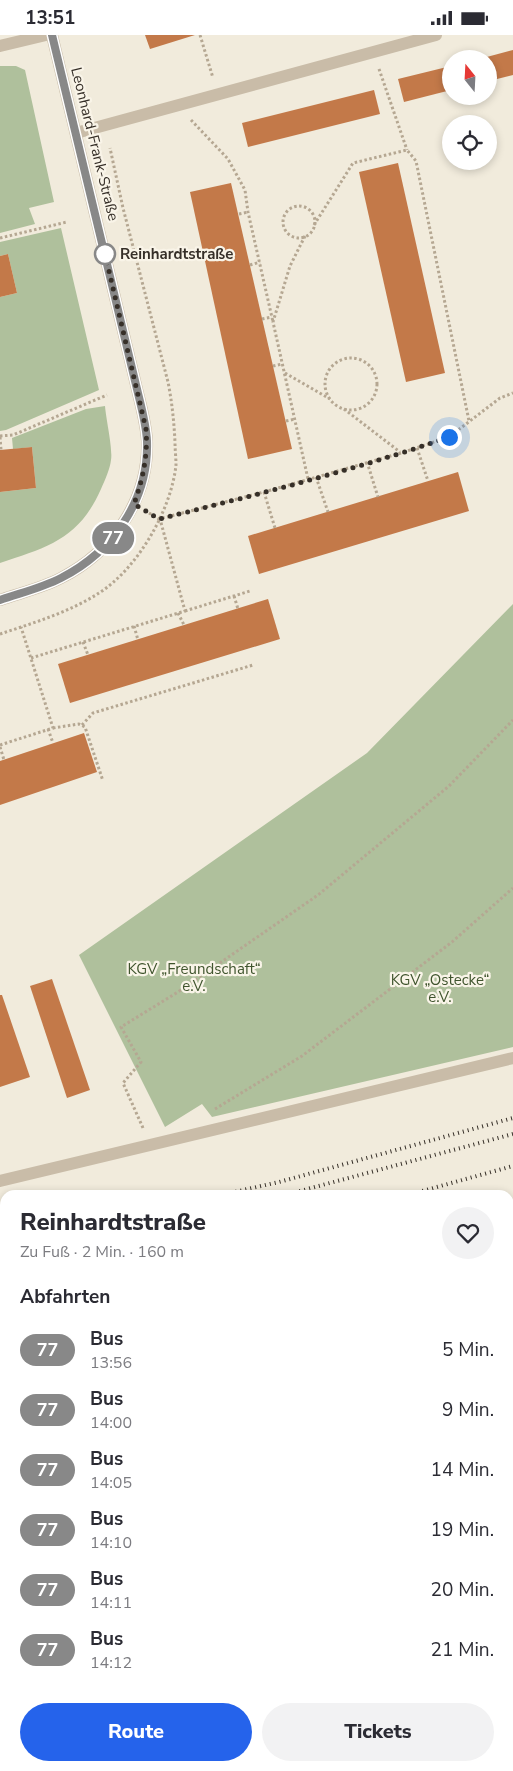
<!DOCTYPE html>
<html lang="de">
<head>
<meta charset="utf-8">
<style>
	:root { --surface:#fff; --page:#f2f2f3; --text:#2b2b33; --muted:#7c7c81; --accent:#2563eb }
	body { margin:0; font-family:"Nunito Sans",sans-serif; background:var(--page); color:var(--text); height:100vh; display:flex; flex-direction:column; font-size:19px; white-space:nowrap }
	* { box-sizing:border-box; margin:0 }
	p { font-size:16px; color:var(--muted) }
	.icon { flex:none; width:28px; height:28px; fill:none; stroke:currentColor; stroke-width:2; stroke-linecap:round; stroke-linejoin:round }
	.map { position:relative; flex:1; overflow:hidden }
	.panel { position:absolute; left:0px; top:1155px; width:514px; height:581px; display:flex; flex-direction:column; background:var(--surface); border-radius:15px 15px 0 0; box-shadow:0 2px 8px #0003 }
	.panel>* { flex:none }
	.badge { padding:0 10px; border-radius:16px; font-size:18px; line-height:32px }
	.needle { width:32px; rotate:342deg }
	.tools { position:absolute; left:442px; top:15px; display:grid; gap:10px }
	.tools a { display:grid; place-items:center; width:55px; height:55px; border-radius:50%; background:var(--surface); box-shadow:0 2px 8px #0003; font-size:25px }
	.you { position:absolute; width:25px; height:25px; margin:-12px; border:4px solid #fff; border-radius:50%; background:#1a73e8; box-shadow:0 0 0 8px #1a73e833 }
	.map>.badge { position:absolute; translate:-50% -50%; box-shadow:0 0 0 2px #fff }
	h2 { padding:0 20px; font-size:19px; line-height:45px }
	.round { display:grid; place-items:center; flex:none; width:52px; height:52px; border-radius:26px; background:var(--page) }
	.headline { display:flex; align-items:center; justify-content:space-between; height:85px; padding:0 20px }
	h1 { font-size:24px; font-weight:800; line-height:38px }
	.button { display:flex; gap:10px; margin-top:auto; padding:10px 20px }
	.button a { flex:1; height:58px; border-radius:30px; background:var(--accent); color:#fff; font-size:20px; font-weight:800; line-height:58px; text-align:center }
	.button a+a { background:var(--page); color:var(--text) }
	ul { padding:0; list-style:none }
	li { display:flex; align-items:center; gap:15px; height:60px; padding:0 20px }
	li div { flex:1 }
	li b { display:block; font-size:19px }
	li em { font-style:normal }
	li .badge { min-width:55px; font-weight:700; text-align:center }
	.status { display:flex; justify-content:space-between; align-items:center; height:35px; padding:0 25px; background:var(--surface); direction:ltr }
	.status svg { height:14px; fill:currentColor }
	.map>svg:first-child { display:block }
	.green { fill:#afc09c }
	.building { fill:#c37949 }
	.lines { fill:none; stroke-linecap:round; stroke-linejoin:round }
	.path { stroke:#b5a792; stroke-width:3; stroke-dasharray:2.5 2.5; stroke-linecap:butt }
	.service { stroke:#c9bca8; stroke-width:12 }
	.minor { stroke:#c9bca8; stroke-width:12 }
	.tertiary { stroke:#c9bca8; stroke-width:12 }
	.secondary { stroke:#9d8c7a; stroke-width:12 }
	.tram { stroke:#362f28; stroke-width:1 }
	.rail { stroke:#362f28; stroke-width:4; stroke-dasharray:1 4; stroke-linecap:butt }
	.line-casing { stroke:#fff; stroke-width:11 }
	.line { stroke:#888; stroke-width:8 }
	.walk { stroke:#362f28; stroke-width:5; stroke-dasharray:0 9 }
	.stop-dot { fill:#fff; stroke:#888; stroke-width:2.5 }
	.labels { text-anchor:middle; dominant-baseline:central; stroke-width:4.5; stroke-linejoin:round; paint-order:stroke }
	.street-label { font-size:15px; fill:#362f28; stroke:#f9f4e8 }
	.stop-label { font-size:15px; font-weight:bold; fill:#362f28; stroke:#f9f4e8; text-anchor:start }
	.park-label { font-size:15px; fill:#3f542d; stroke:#f9f4e8 }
</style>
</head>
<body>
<div class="status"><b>13:51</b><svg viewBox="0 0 49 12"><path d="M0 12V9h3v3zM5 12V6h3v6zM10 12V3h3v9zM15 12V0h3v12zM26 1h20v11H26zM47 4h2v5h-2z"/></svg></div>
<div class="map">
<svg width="513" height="1736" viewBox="0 0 513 1736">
	<rect width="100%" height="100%" fill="#f1ebdc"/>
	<g class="green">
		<path d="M 0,31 L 16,31 L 25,35 L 54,167 L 29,173 L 35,189 L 0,198 Z"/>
		<path d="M 61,193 L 99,355 L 6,395 L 0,396 L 0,262 L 17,258 L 8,219 L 0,221 L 0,207 Z"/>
		<path d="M 105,371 C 106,384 113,414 111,425 C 110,434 105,445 101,454 C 79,504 48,512 0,528 L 0,457 L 36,453 L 32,412 L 13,414 L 12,403 L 86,374 Z"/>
		<path d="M 513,569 L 513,1012 L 212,1082 L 202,1069 L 165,1092 L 79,920 L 367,718 Z"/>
		<path d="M 5,1587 L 5,1731 L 150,1731 L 151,1736 L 0,1736 L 0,1592 Z"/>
	</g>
	<g class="building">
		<path d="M 145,0 L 195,0 L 150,14 Z"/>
		<path d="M 513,15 L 513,40 L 489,46 L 489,24 L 483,23 Z"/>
		<path d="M 451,31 L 451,55 L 404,67 L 398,44 Z"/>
		<path d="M 374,55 L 380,79 L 248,112 L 242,88 Z"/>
		<path d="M 398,128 L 445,338 L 406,347 L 359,137 Z"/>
		<path d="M 231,148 L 292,414 L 248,424 L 190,157 Z"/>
		<path d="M 8,219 L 17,258 L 0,262 L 0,221 Z"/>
		<path d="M 32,412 L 36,453 L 0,457 L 0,415 Z"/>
		<path d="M 458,437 L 469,476 L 259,539 L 248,501 Z"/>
		<path d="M 268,564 L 280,604 L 70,668 L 58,629 Z"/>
		<path d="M 84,698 L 97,737 L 0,770 L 0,726 Z"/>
		<path d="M 52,944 L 90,1055 L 67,1063 L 30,951 Z"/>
		<path d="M 0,960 L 2,960 L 30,1042 L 0,1052 Z"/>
		<path d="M 513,1208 L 513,1258 L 509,1259 L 509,1209 Z"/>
		<path d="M 509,1339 L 513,1343 L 513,1402 L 509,1403 Z"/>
		<path d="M 513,1428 L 513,1652 L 512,1652 L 509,1597 L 509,1429 Z"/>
		<path d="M 0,1435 L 5,1444 L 5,1464 L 0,1467 Z"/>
		<path d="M 513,1659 L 513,1709 L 509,1709 L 509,1660 Z"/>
		<path d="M 224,1731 L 397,1731 L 397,1732 L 377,1736 L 224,1736 Z"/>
	</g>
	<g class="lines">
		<g class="path">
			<path d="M 200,0 L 213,43"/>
			<path d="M 379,34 L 407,115"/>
			<path d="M 191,85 L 228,124 L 245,155 L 248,177 L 273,287"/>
			<circle cx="299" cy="187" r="16"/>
			<path d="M 239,179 L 248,177"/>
			<path d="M 314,190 L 353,128 L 407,115 L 416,126 L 469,386"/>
			<path d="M 305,201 L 290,231 L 273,287 L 308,444"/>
			<path d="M 0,203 L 67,187"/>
			<path d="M 250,230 L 260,227"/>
			<path d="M 262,284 L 272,282"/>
			<circle cx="351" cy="349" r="26"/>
			<path d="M 273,331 L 282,329"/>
			<path d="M 285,338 L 330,364"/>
			<path d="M 344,374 L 400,417"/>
			<path d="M 286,386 L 295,384"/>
			<path d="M 0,401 L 13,400 L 107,360"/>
			<path d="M 0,402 L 1,415"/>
			<path d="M 417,413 L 428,446"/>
			<path d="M 367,427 L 378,462"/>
			<path d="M 316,442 L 328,477"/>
			<path d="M 264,457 L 275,493"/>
			<path d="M 149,478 L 159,484 L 264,457 L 401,418 L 449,402 L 500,363 L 513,358"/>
			<path d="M 234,561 L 238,574"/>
			<path d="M 185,576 L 250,556"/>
			<path d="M 178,578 L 184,590"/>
			<path d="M 134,591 L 138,605"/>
			<path d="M 0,599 C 33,588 70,577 99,558 C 137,534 171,476 176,430 C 176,423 175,415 175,407 C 174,387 172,367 168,347 L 123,173 L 110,113"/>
			<path d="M 83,607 L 88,620"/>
			<path d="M 31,623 L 185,576 L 160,484"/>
			<path d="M 82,690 L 93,678 L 253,630"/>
			<path d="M 53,693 L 79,689 L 85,692 L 103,746"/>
			<path d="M 48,694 L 53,708"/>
			<path d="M 0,710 L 53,693 L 21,592"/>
			<path d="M 0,712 L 4,725"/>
			<path d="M 215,1074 L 302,1021 L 452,907 L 513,853"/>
			<path d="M 143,1093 L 123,1048 L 141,1027 L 121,992 L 178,957 L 318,860 L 449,751 L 513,685"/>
			<path d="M 0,1619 L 5,1625"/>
			<path d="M 111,1731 L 117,1736"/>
			<path d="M 104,1736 L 106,1731"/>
		</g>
		<g class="service">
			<path d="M 0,11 L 46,0"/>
			<path d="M 0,1146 L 513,1023"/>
		</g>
		<g class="minor">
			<path d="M 76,98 L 436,0"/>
			<path d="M 174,1731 L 175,1736"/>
		</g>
		<path class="tertiary" d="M 0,565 C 20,558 42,553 61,543 C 112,517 149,465 147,406 C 146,388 141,371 137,354 L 52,0"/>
		<g class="secondary">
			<path d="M 509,1296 L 513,1295"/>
			<path d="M 0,1552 L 5,1547"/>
		</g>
		<g class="tram">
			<path d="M 509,1288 L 513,1287"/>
			<path d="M 509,1303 L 513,1302"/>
			<path d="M 0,1545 L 5,1540"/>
			<path d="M 0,1558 L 5,1553"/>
		</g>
		<g class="rail">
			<path d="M 221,1160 L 279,1147 L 513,1083"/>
			<path d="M 285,1160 L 513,1099"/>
			<path d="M 408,1160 L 513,1131"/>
			<path d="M 0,1207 L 5,1206"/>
			<path d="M 0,1221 L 5,1220"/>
			<path d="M 0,1260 L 5,1259"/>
		</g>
	</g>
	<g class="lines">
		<defs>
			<path id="line" d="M 0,565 C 20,558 42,553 61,543 C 112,517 149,466 147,406 C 146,388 141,371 137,354 L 52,0"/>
		</defs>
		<use href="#line" class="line-casing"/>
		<use href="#line" class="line"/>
		<path class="walk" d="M 105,219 L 146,394 C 148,420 143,444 134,469 L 159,484 C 256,460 355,435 449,402"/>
	</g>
	<circle class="stop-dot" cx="105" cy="219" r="10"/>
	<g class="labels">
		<g class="street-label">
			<text transform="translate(95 109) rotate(76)">Leonhard-Frank-Straße</text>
		</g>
		<g class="stop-label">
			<text x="120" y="219">Reinhardtstraße</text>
		</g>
		<g class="park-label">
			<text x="194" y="934">KGV „Freundschaft“<tspan x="194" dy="17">e.V.</tspan></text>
			<text x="440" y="945">KGV „Ostecke“<tspan x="440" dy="17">e.V.</tspan></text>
		</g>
	</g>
</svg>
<div class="tools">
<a><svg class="needle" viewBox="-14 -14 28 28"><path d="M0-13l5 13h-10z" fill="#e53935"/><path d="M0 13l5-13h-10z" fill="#7c7c81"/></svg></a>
<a><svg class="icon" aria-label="locate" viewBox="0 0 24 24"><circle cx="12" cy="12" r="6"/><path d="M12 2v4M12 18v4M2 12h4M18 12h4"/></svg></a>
</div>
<div class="you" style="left:449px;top:402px"></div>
<b class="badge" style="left:113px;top:503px;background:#888;color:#fff">77</b>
<section class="panel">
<div class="headline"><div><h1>Reinhardtstraße</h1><p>Zu Fuß · 2 Min. · 160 m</p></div><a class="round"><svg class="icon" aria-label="heart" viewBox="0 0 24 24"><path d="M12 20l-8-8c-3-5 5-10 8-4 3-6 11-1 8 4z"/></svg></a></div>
<h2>Abfahrten</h2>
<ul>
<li><span class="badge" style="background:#888;color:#fff">77</span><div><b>Bus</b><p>13:56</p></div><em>5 Min.</em></li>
<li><span class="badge" style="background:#888;color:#fff">77</span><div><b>Bus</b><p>14:00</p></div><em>9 Min.</em></li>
<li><span class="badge" style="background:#888;color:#fff">77</span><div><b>Bus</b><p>14:05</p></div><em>14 Min.</em></li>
<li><span class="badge" style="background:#888;color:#fff">77</span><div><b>Bus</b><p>14:10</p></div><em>19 Min.</em></li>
<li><span class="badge" style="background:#888;color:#fff">77</span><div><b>Bus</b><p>14:11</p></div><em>20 Min.</em></li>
<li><span class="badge" style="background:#888;color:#fff">77</span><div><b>Bus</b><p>14:12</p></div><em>21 Min.</em></li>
</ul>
<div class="button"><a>Route</a><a>Tickets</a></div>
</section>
</div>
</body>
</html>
